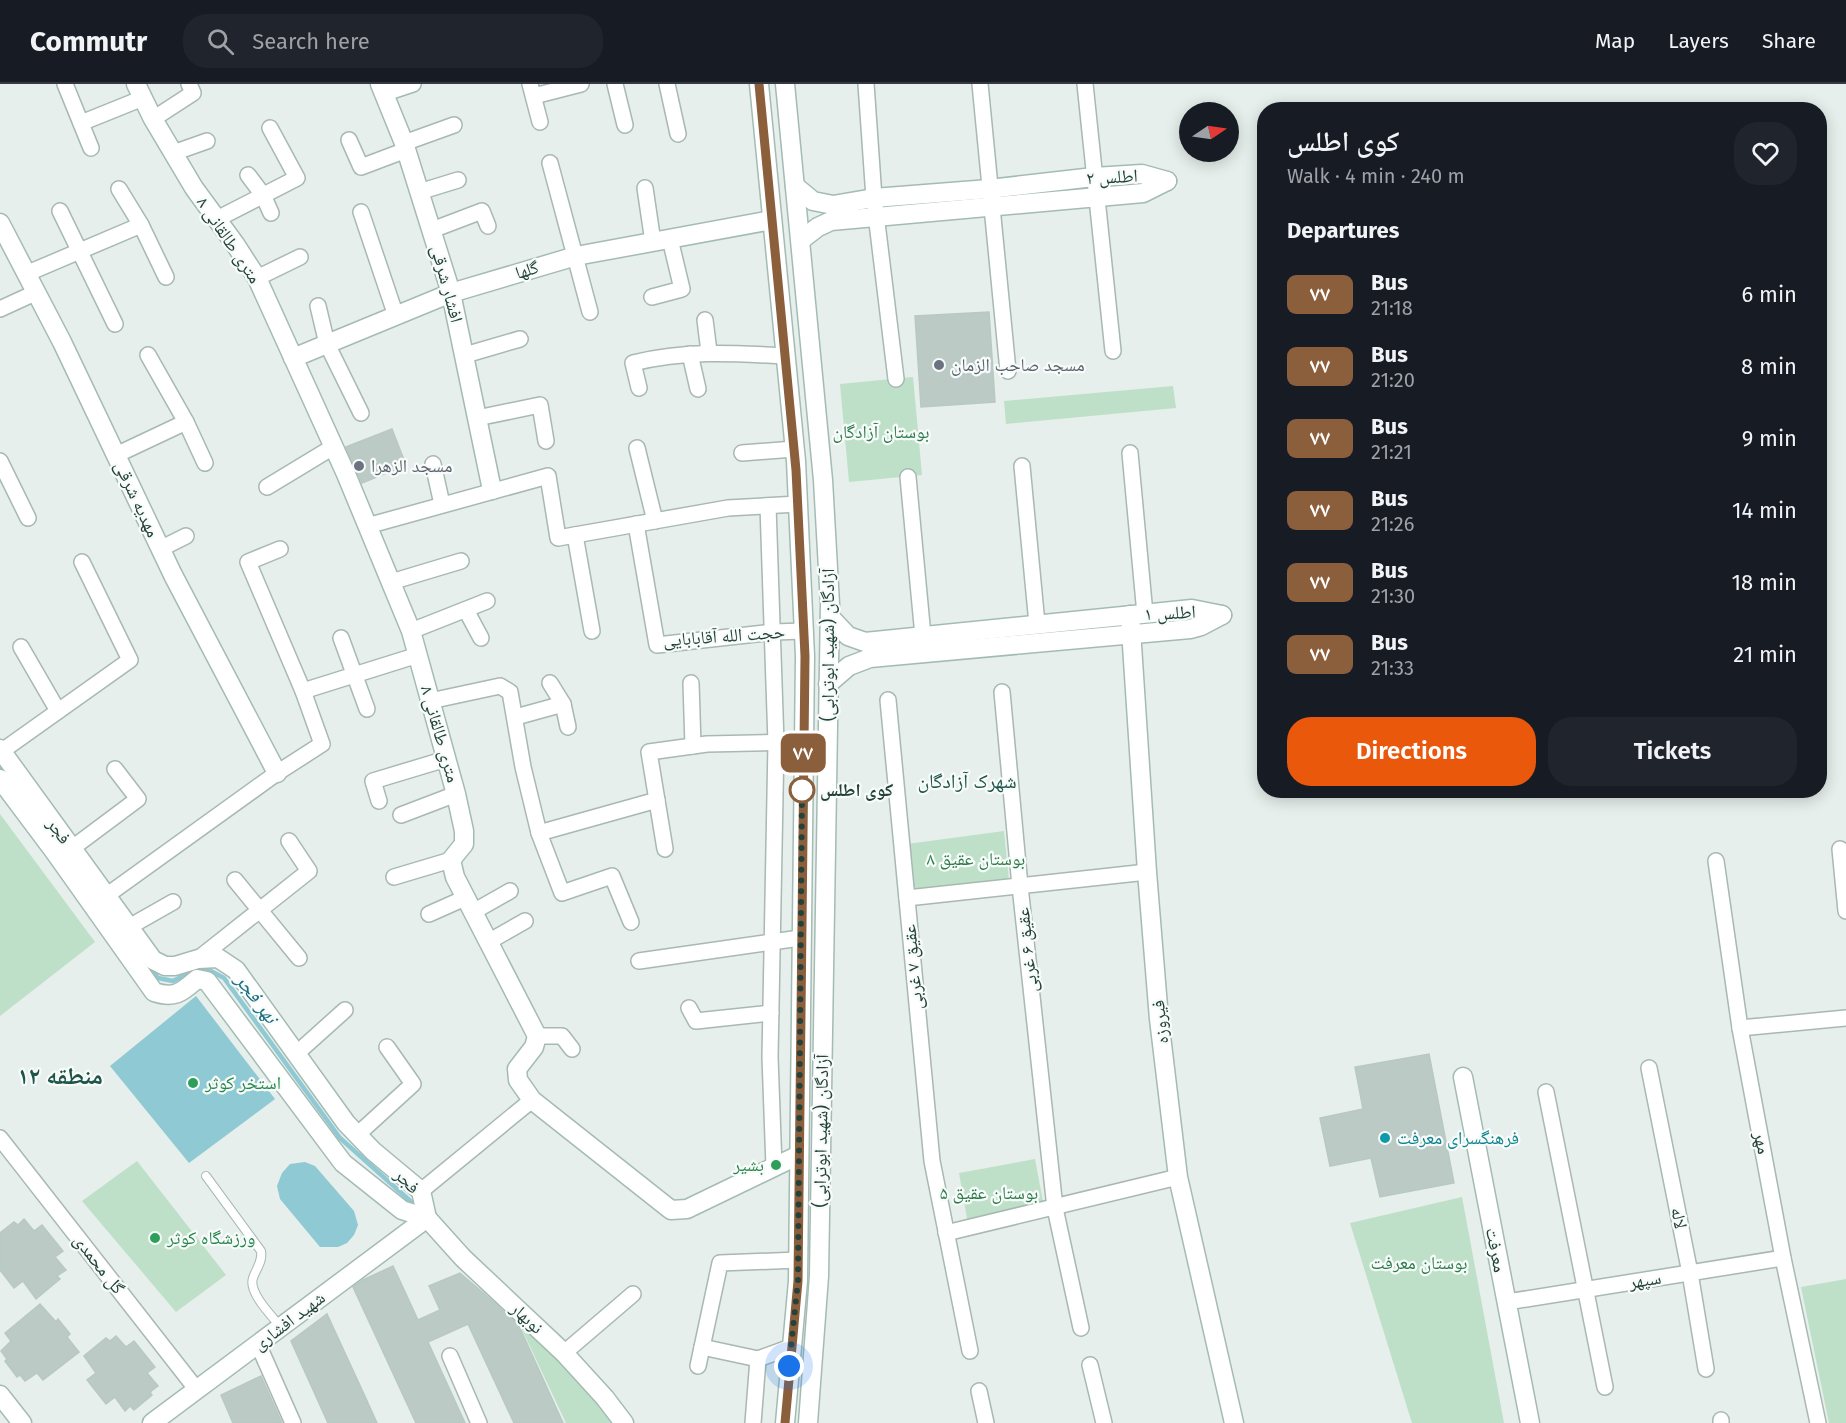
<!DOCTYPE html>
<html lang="en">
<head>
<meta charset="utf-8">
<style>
	:root { --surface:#171b24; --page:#20242c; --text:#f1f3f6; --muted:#9ea1a6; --line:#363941; --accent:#ea580c }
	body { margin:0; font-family:"Fira Sans","Noto Naskh Arabic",sans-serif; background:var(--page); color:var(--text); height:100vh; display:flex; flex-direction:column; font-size:22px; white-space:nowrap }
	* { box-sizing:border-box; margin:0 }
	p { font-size:20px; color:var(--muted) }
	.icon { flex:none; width:33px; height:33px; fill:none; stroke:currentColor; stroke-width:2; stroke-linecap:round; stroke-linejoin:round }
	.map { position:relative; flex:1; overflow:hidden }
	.side { position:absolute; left:1257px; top:18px; width:570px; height:696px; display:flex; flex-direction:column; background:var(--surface); border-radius:24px; box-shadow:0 3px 15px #0003 }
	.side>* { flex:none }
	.badge { padding:0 12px; border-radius:9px; font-size:21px; line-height:39px }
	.needle { width:39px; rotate:77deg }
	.buttons { position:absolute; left:1179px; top:18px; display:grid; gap:12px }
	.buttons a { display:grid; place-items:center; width:60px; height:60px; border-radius:50%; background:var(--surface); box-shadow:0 3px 15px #0003; font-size:30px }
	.you { position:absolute; width:30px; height:30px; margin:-15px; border:4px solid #fff; border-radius:50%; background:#1a73e8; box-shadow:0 0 0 9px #1a73e833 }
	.map>.badge { position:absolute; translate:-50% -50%; box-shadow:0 0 0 3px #fff }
	h2 { padding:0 30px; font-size:22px; line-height:54px }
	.round { display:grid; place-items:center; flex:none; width:63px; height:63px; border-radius:24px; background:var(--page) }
	.summary { display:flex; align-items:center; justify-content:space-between; height:102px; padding:0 30px }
	h1 { font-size:28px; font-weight:600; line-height:45px }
	.button { display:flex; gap:12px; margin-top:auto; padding:12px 30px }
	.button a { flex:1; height:69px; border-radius:24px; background:var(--accent); color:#fff; font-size:24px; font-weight:600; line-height:69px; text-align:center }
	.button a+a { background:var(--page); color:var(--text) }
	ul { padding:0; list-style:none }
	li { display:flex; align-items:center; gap:18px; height:72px; padding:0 30px }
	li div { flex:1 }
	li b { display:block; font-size:22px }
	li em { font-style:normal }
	li .badge { min-width:66px; font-weight:700; text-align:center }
	header { display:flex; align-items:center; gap:36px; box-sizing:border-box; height:84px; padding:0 30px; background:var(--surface); border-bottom:2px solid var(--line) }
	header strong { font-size:28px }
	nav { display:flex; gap:33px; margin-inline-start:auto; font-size:21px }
	.search { width:420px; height:54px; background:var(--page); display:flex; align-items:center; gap:15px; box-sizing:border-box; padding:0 21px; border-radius:24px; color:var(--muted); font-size:22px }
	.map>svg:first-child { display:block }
	.green { fill:#bfe0c8 }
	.water { fill:#8ec9d4 }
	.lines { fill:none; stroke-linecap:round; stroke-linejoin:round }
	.stream { stroke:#8ec9d4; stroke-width:4.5 }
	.building { fill:#bbcac4; stroke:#b8c9c2; stroke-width:1.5 }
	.lane-casing { stroke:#a8b8b2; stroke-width:10 }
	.street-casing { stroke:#a8b8b2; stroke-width:18 }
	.secondary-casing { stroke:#a4bbb3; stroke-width:21 }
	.lane { stroke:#fff; stroke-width:8 }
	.street { stroke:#fff; stroke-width:15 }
	.secondary { stroke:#fff; stroke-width:18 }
	.line-casing { stroke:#fff; stroke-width:14 }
	.line { stroke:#8b5e3c; stroke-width:9 }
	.walk { stroke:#24423a; stroke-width:6; stroke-dasharray:0 10.8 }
	.worship-dot { fill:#6b7280; stroke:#f7fbf9; stroke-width:2 }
	.stop-dot { fill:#fff; stroke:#8b5e3c; stroke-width:3 }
	.leisure-dot { fill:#2e9e5b; stroke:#f7fbf9; stroke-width:2 }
	.culture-dot { fill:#0f9aa8; stroke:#f7fbf9; stroke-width:2 }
	.labels { text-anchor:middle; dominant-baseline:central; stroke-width:4.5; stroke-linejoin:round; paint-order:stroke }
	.street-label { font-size:18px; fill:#24423a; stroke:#f7fbf9 }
	.worship-label { font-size:18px; fill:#5b616d; stroke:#f7fbf9; text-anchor:start }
	.park-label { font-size:18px; fill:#2d7a4b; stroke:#f7fbf9 }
	.stop-label { font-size:18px; font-weight:bold; fill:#24423a; stroke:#f7fbf9; text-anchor:start }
	.leisure-label { font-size:18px; fill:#27864d; stroke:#f7fbf9; text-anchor:start }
	.culture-label { font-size:18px; fill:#0d838f; stroke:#f7fbf9; text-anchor:start }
	.neighbourhood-label { font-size:20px; fill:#1f5548; stroke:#f7fbf9 }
	.water-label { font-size:20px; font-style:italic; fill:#1c6f80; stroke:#f7fbf9 }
	.district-label { font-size:24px; font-weight:bold; fill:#1f5548; stroke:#f7fbf9 }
</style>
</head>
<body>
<header>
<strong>Commutr</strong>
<div class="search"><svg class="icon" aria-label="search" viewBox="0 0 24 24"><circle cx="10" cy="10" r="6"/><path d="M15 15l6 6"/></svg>Search here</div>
<nav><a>Map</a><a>Layers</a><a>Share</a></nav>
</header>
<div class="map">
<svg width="1846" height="1339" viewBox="0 0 1846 1339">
	<rect width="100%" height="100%" fill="#e6efeb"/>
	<g class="green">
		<path d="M 913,293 L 922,391 L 849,398 L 840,300 Z"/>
		<path d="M 1173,302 L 1176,324 L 1006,340 L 1004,317 Z"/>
		<path d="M 0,730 L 95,858 L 0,932 Z"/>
		<path d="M 1004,747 L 1009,797 L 914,807 L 907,760 Z"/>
		<path d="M 1035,1075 L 1044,1123 L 968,1140 L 959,1089 Z"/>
		<path d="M 137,1077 L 226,1191 L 176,1228 L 82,1117 Z"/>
		<path d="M 1462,1113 L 1504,1339 L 1412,1339 L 1350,1139 Z"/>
		<path d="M 1846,1195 L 1846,1339 L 1829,1339 L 1801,1203 Z"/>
		<path d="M 518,1237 L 576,1292 L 611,1339 L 566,1339 Z"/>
	</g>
	<g class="water">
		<path d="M 196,912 L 275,1015 L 189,1079 L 110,982 Z"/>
		<path d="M 305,1078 L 315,1082 L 354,1127 L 358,1141 L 354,1151 L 347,1159 L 338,1163 L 320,1163 L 280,1115 L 277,1102 L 282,1089 L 290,1080 Z"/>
	</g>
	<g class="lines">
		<g class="stream">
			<path d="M 0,681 L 9,693"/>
			<path d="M 148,881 L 158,894 L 173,897 L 191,888 L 209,886 L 224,894 L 340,1054 L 417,1123"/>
		</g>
	</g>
	<g class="building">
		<path d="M 989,228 L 995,318 L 921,323 L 915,232 Z"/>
		<path d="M 392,345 L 406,381 L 362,399 L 346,363 Z"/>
		<path d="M 1429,970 L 1454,1099 L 1380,1113 L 1371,1074 L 1330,1082 L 1320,1034 L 1363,1025 L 1355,983 Z"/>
		<path d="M 24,1135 L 34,1147 L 42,1141 L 63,1167 L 55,1173 L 66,1186 L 57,1192 L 60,1195 L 36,1215 L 23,1197 L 14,1204 L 0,1186 L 0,1149 L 14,1138 L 18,1141 Z"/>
		<path d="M 393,1182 L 418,1236 L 440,1226 L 429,1202 L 460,1189 L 488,1213 L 519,1242 L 563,1339 L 514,1339 L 468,1240 L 428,1258 L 465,1339 L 416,1339 L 353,1203 L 363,1196 Z"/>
		<path d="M 40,1220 L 56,1238 L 58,1235 L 70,1250 L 67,1253 L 79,1268 L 43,1296 L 37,1289 L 25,1297 L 20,1291 L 17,1293 L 5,1277 L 7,1275 L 1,1267 L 11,1257 L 5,1249 Z"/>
		<path d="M 327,1230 L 363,1308 L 377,1339 L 328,1339 L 323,1328 L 291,1257 Z"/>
		<path d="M 116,1252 L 126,1263 L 134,1257 L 155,1283 L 147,1289 L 158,1302 L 150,1308 L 152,1311 L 134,1326 L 130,1322 L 125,1327 L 115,1313 L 106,1320 L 87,1296 L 96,1289 L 84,1272 L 106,1254 L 110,1257 Z"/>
		<path d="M 261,1292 L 282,1339 L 233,1339 L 221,1311 Z"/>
	</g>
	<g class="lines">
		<defs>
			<path id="lane" d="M 206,1092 L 261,1167 C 263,1177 256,1185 253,1194 C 248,1208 271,1231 280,1242"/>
			<g id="street">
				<path d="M 65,0 L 91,64"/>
				<path d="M 530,0 L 540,38"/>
				<path d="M 615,0 L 625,41"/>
				<path d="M 667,0 L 678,50"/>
				<path d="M 866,0 L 874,114 L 896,295"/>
				<path d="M 980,0 L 1008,287"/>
				<path d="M 1085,0 L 1113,267"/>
				<path d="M 383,10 L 413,0"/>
				<path d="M 534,12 L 581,0"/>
				<path d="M 153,35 L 193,9 L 189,0"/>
				<path d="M 81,39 L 143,14"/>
				<path d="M 349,56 L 361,83 L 406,66"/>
				<path d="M 404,59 L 454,41"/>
				<path d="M 173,69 L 207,57"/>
				<path d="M 550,79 L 590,228"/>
				<path d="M 248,91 L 263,111 L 271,129"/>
				<path d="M 645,104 L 653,158"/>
				<path d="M 119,105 L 141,141 L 166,193"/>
				<path d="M 419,108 L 458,96"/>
				<path d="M 60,127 L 115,240"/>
				<path d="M 361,128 L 396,232"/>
				<path d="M 217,135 L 297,94 L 270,44"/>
				<path d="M 432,146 L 482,127 L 488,142"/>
				<path d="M 28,189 L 141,141"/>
				<path d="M 257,194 L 300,173"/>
				<path d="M 652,213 L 682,205 L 670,155"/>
				<path d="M 318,222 L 327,260 L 361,329"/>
				<path d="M 0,225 L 37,208"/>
				<path d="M 705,236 L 709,268"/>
				<path d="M 690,270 L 698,305"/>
				<path d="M 148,271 L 186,338 L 205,379"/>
				<path d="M 465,271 L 520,255"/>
				<path d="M 639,304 L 633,279 C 686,266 732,269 785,272"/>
				<path d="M 477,334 L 540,321 L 546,357"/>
				<path d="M 637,364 L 655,437"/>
				<path d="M 742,369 L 794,365"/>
				<path d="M 1130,369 L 1145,530"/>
				<path d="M 116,371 L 186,338"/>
				<path d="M 0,377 L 28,434"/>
				<path d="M 433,380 L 442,420"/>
				<path d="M 1022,382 L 1037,540"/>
				<path d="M 908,393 L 923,552"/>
				<path d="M 267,403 L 333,363"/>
				<path d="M 768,422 L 776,659 L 770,973 L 774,1083"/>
				<path d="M 636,440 L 657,561 L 774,548 L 803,547"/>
				<path d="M 367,442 L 548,392 L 558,454 L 728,424 L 798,420"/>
				<path d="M 575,451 L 592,547"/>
				<path d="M 160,465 L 186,452"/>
				<path d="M 391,498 L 461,477"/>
				<path d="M 466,526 L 481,554"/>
				<path d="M 411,547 L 487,517"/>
				<path d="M 341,554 L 367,625"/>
				<path d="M 21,563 L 58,627"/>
				<path d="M 550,599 L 563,620 L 568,643"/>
				<path d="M 691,599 L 693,662"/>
				<path d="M 303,607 L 418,571"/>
				<path d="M 1002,608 L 1020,802 L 1055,1124 L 1081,1244"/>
				<path d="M 888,616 L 932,1077 L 970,1267"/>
				<path d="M 430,617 L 500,602 L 510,608 L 523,683 L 539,749 L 657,716"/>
				<path d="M 516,633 L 563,620"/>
				<path d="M 2,667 L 130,576 L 82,478"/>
				<path d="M 379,717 L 373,697 L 446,675"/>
				<path d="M 401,731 L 456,710"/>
				<path d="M 539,749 L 562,809 L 612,792 L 631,838"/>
				<path d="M 71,765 L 138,715 L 115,685"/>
				<path d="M 665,765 L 649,668 L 707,660 L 803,658"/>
				<path d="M 1840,765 L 1846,827"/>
				<path d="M 1716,777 L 1740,944 L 1783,1174 L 1818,1339"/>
				<path d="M 394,793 L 451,776"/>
				<path d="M 235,796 L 299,874"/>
				<path d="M 106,812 L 277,689 L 322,660 L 303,607 L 248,478 L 280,465"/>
				<path d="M 907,814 L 1147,788"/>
				<path d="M 473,828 L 510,807"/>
				<path d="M 429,830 L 465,814"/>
				<path d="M 129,843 L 173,818"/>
				<path d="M 488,858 L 525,837"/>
				<path d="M 198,875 L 309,787 L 289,757"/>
				<path d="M 639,877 L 800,854"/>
				<path d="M 689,924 L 696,937 L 771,929"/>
				<path d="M 1740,944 L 1846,934"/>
				<path d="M 537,952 L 562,952 L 572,965"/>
				<path d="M 296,970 L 345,926"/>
				<path d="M 1649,984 L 1690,1189 L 1706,1285"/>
				<path d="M 1546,1008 L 1605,1303"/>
				<path d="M 357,1051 L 413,1000 L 387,963"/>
				<path d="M 0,1054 L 197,1306"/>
				<path d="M 421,1107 L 532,1016"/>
				<path d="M 946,1149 L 1178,1093"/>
				<path d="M 1507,1218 L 1783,1174"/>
				<path d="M 258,1260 L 293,1339"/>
				<path d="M 702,1263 L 758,1275"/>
				<path d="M 564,1269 L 633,1210"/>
				<path d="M 450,1272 L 479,1339"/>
				<path d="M 758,1275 L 791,1263"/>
				<path d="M 1090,1281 L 1104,1339"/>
				<path d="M 698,1282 L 720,1179 L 798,1176"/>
				<path d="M 979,1307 L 986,1339"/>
				<path d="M 1721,1336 L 1721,1339"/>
				<path d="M 753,1339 L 758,1275"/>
			</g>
			<g id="secondary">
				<path d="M 136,0 L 153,35 L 194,104 L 235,160 L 257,194 L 346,390 L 411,547 L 456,710 L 464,747 L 464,760 L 451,776 L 455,793 L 537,952 L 534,963 L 517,985 L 518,996 L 532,1016 L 671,1126 L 687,1125 L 799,1071"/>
				<path d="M 380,0 L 404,59 L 451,209 L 492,406"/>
				<path d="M 759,0 L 796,377 L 805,572 L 798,1197 L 785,1339"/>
				<path d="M 785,0 L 823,396 L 830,520 L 819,1192 L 808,1339"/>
				<path d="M 795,102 L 813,117 L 833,121 L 874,114 L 989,105 L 1094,93 L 1142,90 L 1167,97"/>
				<path d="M 0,139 L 62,258 L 173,491 L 277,689"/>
				<path d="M 801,156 L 818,143 L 831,137 L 1143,109 L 1167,97"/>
				<path d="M 293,274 L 451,209 L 576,172 L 772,136"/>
				<path d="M 1130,531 L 1147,788 L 1159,935 L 1178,1093 L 1234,1339"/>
				<path d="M 830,533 L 848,552 L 865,558 L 1192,525 L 1222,531"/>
				<path d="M 828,600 L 849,582 L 870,574 L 1190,545 L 1201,542 L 1222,531"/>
				<path d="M 0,665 L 153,876 L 165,882 L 175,882 L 198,875 L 218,874 L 236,886 L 346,1039 L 373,1067 L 421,1107 L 427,1134"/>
				<path d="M 0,695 L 54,767 L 154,908 C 175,915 182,908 197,895 L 207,897 L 343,1079 L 402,1126 L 427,1134 L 463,1174 L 564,1269 L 605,1314 L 624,1339"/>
				<path d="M 1463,993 L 1530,1339"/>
				<path d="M 0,1311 L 22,1339"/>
				<path d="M 152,1339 L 427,1134"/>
			</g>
		</defs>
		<use href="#lane" class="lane-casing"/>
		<use href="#street" class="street-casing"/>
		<use href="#secondary" class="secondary-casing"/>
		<use href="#lane" class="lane"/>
		<use href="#street" class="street"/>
		<use href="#secondary" class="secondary"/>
	</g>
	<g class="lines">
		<defs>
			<path id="line" d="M 759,0 L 796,386 L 805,572 L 798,1197 L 785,1339"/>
		</defs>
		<use href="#line" class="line-casing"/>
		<use href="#line" class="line"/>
		<path class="walk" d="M 789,1282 L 798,1197 L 802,702 L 802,706"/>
	</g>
	<g class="worship-dot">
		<circle cx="939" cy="281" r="6"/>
		<circle cx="359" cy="382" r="6"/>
	</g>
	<circle class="stop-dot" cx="802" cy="706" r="12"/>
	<g class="leisure-dot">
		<circle cx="193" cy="999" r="6"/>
		<circle cx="776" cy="1081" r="6"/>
		<circle cx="155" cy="1154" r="6"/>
	</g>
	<circle class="culture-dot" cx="1385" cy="1054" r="6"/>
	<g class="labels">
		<g class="street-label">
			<text transform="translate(1112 93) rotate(-3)">اطلس ۲</text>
			<text transform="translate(229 156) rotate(56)">۸ متری طالقانی</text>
			<text transform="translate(527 186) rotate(-17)">گلها</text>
			<text transform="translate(447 200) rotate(75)">افشار شرقی</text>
			<text transform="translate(137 415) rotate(65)">مهدیه شرقی</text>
			<text transform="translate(1170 529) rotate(-3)">اطلس ۱</text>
			<text transform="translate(724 552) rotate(-4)">حجت الله آقابابایی</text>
			<text transform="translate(828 561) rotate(-90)">آزادگان (شهید ابوترابی)</text>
			<text transform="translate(440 650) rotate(74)">۸ متری طالقانی</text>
			<text transform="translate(59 747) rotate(54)">فجر</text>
			<text transform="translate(1027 866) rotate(-96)">عقیق ۶ غربی</text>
			<text transform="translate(913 883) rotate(-95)">عقیق ۷ غربی</text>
			<text transform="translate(1160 938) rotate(-96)">فیروزه</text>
			<text transform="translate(821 1047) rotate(-89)">آزادگان (شهید ابوترابی)</text>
			<text transform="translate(1762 1059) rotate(79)">مهر</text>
			<text transform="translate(407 1097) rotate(44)">فجر</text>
			<text transform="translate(1679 1134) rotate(79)">لاله</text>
			<text transform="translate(1496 1166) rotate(79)">معرفت</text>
			<text transform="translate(99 1180) rotate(52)">گل محمدی</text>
			<text transform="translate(1645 1196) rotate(-9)">سپهر</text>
			<text transform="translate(527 1234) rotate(43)">نوبهار</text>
			<text transform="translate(289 1237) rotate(-37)">شهید افشاری</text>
		</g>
		<g class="worship-label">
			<text x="951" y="281">مسجد صاحب الزمان</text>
			<text x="371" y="382">مسجد الزهرا</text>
		</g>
		<g class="park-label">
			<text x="881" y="348">بوستان آزادگان</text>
			<text x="976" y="775">بوستان عقیق ۸</text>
			<text x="989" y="1109">بوستان عقیق ۵</text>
			<text x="1419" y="1179">بوستان معرفت</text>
		</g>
		<g class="stop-label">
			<text x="820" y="706">کوی اطلس</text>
		</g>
		<g class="leisure-label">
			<text x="205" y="999">استخر کوثر</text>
			<text x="764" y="1081" text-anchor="end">بشیر</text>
			<text x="167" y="1154">ورزشگاه کوثر</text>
		</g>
		<g class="culture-label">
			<text x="1397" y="1054">فرهنگسرای معرفت</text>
		</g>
		<g class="neighbourhood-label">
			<text x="967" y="697">شهرک آزادگان</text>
		</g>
		<g class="water-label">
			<text transform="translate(257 914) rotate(53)">نهر فجر</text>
		</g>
		<g class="district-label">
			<text x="60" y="992">منطقه ۱۲</text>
		</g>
	</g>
</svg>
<div class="buttons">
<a><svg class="needle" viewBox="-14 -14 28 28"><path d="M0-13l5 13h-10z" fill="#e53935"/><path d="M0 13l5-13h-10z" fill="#9ea1a6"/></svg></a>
</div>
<div class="you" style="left:789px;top:1282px"></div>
<b class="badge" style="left:803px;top:669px;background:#8b5e3c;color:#fff">۷۷</b>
<section class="side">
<div class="summary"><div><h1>کوی اطلس</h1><p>Walk · 4 min · 240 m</p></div><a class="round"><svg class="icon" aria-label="heart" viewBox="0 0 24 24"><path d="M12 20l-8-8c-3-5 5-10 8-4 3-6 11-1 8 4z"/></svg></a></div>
<h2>Departures</h2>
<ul>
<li><span class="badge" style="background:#8b5e3c;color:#fff">۷۷</span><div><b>Bus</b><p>21:18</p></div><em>6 min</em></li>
<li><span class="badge" style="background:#8b5e3c;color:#fff">۷۷</span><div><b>Bus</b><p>21:20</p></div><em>8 min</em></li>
<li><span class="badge" style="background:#8b5e3c;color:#fff">۷۷</span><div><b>Bus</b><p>21:21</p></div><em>9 min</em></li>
<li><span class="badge" style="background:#8b5e3c;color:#fff">۷۷</span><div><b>Bus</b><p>21:26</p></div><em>14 min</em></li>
<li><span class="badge" style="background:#8b5e3c;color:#fff">۷۷</span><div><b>Bus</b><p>21:30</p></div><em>18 min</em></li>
<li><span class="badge" style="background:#8b5e3c;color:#fff">۷۷</span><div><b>Bus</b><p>21:33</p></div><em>21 min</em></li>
</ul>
<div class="button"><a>Directions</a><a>Tickets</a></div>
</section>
</div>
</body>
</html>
